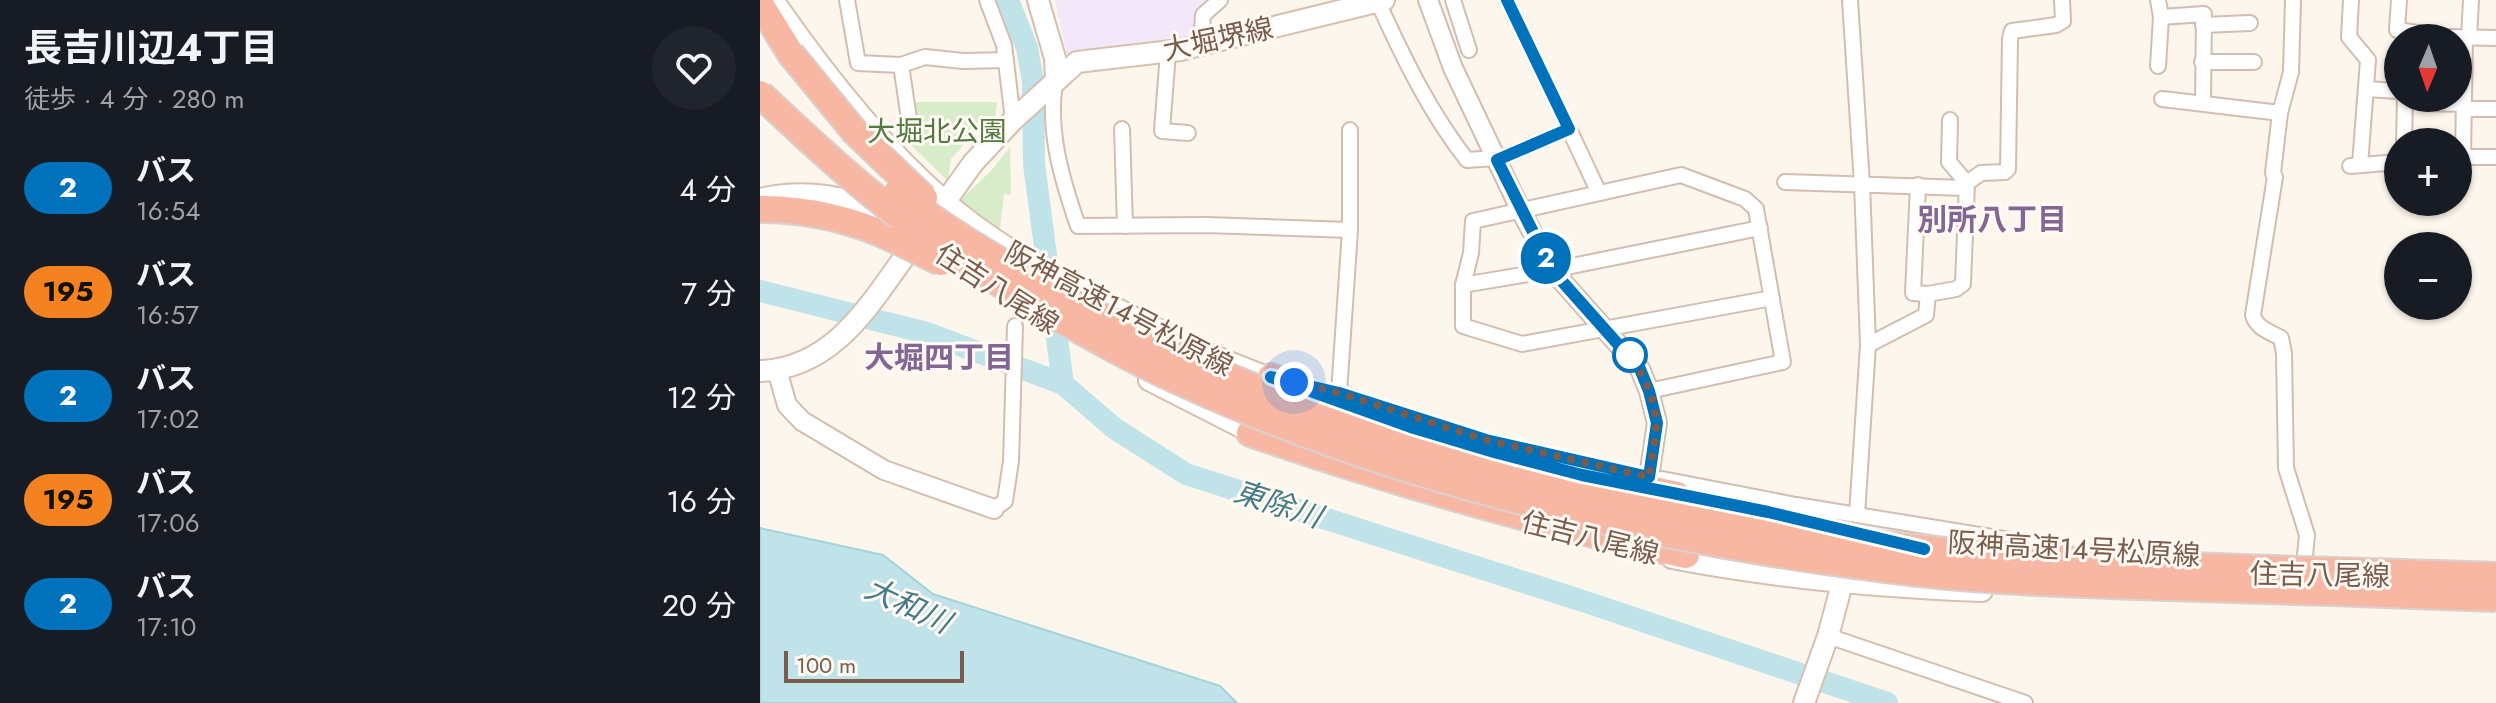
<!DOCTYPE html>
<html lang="ja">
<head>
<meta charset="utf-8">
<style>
	:root { --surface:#171b24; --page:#20242c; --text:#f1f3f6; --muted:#9ea1a6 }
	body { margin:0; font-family:Jost,"Noto Sans JP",sans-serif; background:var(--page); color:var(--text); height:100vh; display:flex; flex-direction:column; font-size:30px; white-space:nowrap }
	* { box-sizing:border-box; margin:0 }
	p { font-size:26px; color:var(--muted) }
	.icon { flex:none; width:44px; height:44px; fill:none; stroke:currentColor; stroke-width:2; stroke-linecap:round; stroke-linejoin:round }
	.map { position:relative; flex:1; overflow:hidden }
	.panel { display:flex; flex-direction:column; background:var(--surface); width:760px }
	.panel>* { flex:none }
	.badge { padding:0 16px; border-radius:26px; font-size:28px; line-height:52px }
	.needle { width:52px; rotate:182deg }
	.fabs { position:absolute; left:1624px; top:24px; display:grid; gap:16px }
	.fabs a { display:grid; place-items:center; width:88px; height:88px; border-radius:50%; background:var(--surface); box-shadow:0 2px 6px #0004; font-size:40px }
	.scale { position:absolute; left:24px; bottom:20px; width:180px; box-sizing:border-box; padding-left:8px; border:4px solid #7a5c4d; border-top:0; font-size:22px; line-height:28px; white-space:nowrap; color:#7a5c4d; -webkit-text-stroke:6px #fffaf3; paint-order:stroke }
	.you { position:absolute; width:40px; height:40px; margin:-20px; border:6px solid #fff; border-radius:50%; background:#1a73e8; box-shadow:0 0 0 12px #1a73e833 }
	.map>.badge { position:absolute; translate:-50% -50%; box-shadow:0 0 0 4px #fff }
	.round { display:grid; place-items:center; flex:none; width:84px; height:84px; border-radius:42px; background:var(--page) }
	.headline { display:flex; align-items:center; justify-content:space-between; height:136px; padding:0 24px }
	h1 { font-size:38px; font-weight:700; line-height:60px }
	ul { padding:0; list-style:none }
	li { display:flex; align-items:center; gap:24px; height:104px; padding:0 24px }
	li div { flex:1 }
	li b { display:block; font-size:30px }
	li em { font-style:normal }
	li .badge { min-width:88px; font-weight:700; text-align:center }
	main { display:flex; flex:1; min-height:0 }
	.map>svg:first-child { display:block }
	.education { fill:#f3e8fa }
	.green { fill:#d8ecc9 }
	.water { fill:#bfe3e8; stroke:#a5d3da; stroke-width:2 }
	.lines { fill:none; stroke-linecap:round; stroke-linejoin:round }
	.river { stroke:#bfe3e8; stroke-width:22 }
	.minor-casing { stroke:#d1beb0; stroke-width:18 }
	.tertiary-casing { stroke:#d1beb0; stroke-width:22 }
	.secondary-casing { stroke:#d6c0b0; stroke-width:24 }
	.motorway-casing { stroke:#dad1cd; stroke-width:30 }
	.minor { stroke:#fff; stroke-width:14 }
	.tertiary { stroke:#fff; stroke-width:18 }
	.secondary { stroke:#fff; stroke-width:20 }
	.motorway { stroke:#f7b7a3; stroke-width:26 }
	.motorway-bridge-casing { stroke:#dad1cd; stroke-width:30; stroke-linecap:butt }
	.motorway-bridge { stroke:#f7b7a3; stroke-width:26 }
	.line-casing { stroke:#fff; stroke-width:18 }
	.line { stroke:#0072bc; stroke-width:12 }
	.walk { stroke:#7a5c4d; stroke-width:8; stroke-dasharray:0 14.4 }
	.stop-dot { fill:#fff; stroke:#0072bc; stroke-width:4 }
	.labels { text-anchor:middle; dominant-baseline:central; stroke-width:6; stroke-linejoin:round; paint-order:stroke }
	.street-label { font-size:28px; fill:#7a5c4d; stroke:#fffaf3 }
	.park-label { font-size:28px; fill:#537a41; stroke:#fffaf3 }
	.neighbourhood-label { font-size:30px; font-weight:bold; fill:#846695; stroke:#fffaf3 }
	.water-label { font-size:30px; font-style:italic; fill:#437c86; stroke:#fffaf3 }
</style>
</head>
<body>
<main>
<section class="panel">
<div class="headline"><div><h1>長吉川辺4丁目</h1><p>徒歩 · 4 分 · 280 m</p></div><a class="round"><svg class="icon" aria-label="heart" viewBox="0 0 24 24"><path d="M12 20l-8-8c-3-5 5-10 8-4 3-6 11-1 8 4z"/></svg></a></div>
<ul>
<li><span class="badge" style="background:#0072bc;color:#fff">2</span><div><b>バス</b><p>16:54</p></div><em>4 分</em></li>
<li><span class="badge" style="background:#f58220;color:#111">195</span><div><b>バス</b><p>16:57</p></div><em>7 分</em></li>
<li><span class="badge" style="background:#0072bc;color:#fff">2</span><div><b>バス</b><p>17:02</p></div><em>12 分</em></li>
<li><span class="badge" style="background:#f58220;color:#111">195</span><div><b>バス</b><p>17:06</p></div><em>16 分</em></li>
<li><span class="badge" style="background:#0072bc;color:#fff">2</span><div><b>バス</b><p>17:10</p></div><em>20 分</em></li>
</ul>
</section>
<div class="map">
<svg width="1736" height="703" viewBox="0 0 1736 703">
	<rect width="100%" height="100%" fill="#fdf6ec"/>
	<path class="education" d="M 295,0 L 450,0 L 435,39 L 307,54 Z"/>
	<g class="green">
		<path d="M 153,102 L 237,102 L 235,120 L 221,126 L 191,159 L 188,181 L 132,127 Z"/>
		<path d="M 250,147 L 251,195 L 244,194 L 240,229 L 200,200 L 231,171 Z"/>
	</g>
	<path class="water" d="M 0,528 L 123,555 L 173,594 L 460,686 L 477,703 L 0,703 Z"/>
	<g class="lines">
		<g class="river">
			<path d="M 248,0 L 267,48 L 273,81 L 274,164 L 303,384"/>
			<path d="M 0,291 L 167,333 L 303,384 L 354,428 L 426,474 L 826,602 L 1127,703"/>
		</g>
		<defs>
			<g id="minor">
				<path d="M 87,0 L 98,63 L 141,65 L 165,57 L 203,61 L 246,60"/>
				<path d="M 227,0 L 244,45 L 253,120"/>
				<path d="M 693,0 L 709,50"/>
				<path d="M 747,0 L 809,129"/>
				<path d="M 1090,0 L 1102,184 L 1108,345 L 1097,515"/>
				<path d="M 1533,0 L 1531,72 L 1520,113 L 1513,173 L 1515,177 L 1493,315 C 1496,328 1510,332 1521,338 L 1524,353 L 1526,468 L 1547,535 L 1543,576"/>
				<path d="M 1591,0 L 1589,37 L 1608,60 L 1600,165"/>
				<path d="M 1639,0 L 1637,30 L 1665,34 L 1664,38"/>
				<path d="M 618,2 C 643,57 670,113 707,160 L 736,158"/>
				<path d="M 1401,17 L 1444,14 L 1443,103"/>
				<path d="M 1443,25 L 1490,23"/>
				<path d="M 1686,37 L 1736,38"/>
				<path d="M 1709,38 L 1711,0"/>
				<path d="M 441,45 L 443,15 L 460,0"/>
				<path d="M 408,52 L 402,131 L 428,133"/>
				<path d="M 1442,62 L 1494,62"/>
				<path d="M 141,65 L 149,119"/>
				<path d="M 1398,66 L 1401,17 L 1398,0"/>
				<path d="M 296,78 C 286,128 302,180 318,226 L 446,225 L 590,230"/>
				<path d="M 1606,89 L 1638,91"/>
				<path d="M 1402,99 L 1520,113"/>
				<path d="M 1665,103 L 1704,104"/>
				<path d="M 1704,109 L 1736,109"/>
				<path d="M 1190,120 L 1189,162 L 1207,183"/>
				<path d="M 362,129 L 365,226"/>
				<path d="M 1644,142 L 1645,98"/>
				<path d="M 1698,157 L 1736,157"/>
				<path d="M 1703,157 L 1705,38"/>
				<path d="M 737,160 L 809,129 L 839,193"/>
				<path d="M 1590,166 L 1638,162"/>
				<path d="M 1025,182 L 1206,188"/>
				<path d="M 1158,185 L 1153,293 L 1168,294"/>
				<path d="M 703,285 L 792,270 L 1000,228"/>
				<path d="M 1108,345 L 1166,315 L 1168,294 L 1196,289 L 1203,284 L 1207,183 L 1221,173 L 1245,172 L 1248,169 L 1250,39 L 1252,31 L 1296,25 L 1303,21 L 1302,0"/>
				<path d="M 889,391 L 1023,362 L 996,209 L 985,199 L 921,175 L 713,221 L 711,253 L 703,285 L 703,326 L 762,344 L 1012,298"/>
				<path d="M 579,393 L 590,230 L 590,130"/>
				<path d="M 902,479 L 1036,505 L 1299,548"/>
				<path d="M 234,509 L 245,501 L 251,461 L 255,326"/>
				<path d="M 1068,636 L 1265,703"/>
			</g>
			<g id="tertiary">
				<path d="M 668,0 L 693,68 L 760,209 L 792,270 L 880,369 L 889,391 L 897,423 L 889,477"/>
				<path d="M 17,370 L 27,405 L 42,421 L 124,470 L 234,509"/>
			</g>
			<g id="secondary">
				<path d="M 13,0 C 62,71 118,143 183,200 C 247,256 327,294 403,332"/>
				<path d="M 278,0 L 295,58 L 296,78"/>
				<path d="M 0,199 C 44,189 89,195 127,217"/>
				<path d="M 178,212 L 213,163 L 253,120 L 317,62 L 420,50 L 624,0"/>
				<path d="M 446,353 L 524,384"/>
				<path d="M 0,371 C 80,368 115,294 159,237"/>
				<path d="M 389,380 L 503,438"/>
				<path d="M 912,558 C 1015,578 1118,587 1222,591"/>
				<path d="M 1044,703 L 1068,636 L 1086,569"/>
			</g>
			<g id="motorway">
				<path d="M 0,4 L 31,54"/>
				<path d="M 0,209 C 49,209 92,219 136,240"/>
				<path d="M 511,377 C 559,395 607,413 655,429 C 742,456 829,476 917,495"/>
				<path d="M 490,433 C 633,482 777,524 926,555"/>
			</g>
		</defs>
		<use href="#minor" class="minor-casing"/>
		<use href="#tertiary" class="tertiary-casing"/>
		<use href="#secondary" class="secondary-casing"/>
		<use href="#motorway" class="motorway-casing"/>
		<use href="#minor" class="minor"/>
		<use href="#tertiary" class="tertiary"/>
		<use href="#secondary" class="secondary"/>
		<use href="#motorway" class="motorway"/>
		<defs>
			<g id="motorway-bridge">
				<path d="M 31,54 L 95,132 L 164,198"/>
				<path d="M 0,94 C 54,145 109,196 170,239 C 200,261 233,279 265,298 C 316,328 367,358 421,382 C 646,486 912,545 1158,573 C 1242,582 1326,584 1410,587 C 1519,590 1627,594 1736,598"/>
				<path d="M 137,192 C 195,237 259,273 323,307 C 582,445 874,520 1165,549 C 1355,568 1546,569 1736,576"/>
				<path d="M 136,240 L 181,262"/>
			</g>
		</defs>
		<use href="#motorway-bridge" class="motorway-bridge-casing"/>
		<use href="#motorway-bridge" class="motorway-bridge"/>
	</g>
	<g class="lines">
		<defs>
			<path id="line" d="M 747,0 L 809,129 L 737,160 L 792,270 L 880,369 L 889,391 L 897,423 L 889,477 L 726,440 L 579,393 L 511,377 L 654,428 L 734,452 L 822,475 L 1008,512 L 1164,549"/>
		</defs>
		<use href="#line" class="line-casing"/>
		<use href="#line" class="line"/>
		<path class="walk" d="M 534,382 L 579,393 L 726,440 L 889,477 C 891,460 896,441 896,424 C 896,398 882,372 867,352 L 870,355"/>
	</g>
	<circle class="stop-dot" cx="870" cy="355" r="16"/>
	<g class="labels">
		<g class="street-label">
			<text transform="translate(458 39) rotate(-12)">大堀堺線</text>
			<text transform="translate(237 289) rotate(33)">住吉八尾線</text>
			<text transform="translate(359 309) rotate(28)">阪神高速14号松原線</text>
			<text transform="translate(830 538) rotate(14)">住吉八尾線</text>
			<text transform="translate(1314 549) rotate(3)">阪神高速14号松原線</text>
			<text transform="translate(1560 575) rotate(1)">住吉八尾線</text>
		</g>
		<g class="park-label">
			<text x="177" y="131">大堀北公園</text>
		</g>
		<g class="neighbourhood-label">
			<text x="1232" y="219">別所八丁目</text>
			<text x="179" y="357">大堀四丁目</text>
		</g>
		<g class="water-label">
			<text transform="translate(518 504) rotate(18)">東除川</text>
			<text transform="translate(148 605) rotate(25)">大和川</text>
		</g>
	</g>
</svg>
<div class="fabs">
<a><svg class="needle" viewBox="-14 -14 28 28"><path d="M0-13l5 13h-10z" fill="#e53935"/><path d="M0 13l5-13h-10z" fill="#9ea1a6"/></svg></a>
<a>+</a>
<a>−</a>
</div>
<div class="scale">100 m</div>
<div class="you" style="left:534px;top:382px"></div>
<b class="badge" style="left:786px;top:258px;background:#0072bc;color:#fff">2</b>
</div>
</main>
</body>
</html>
